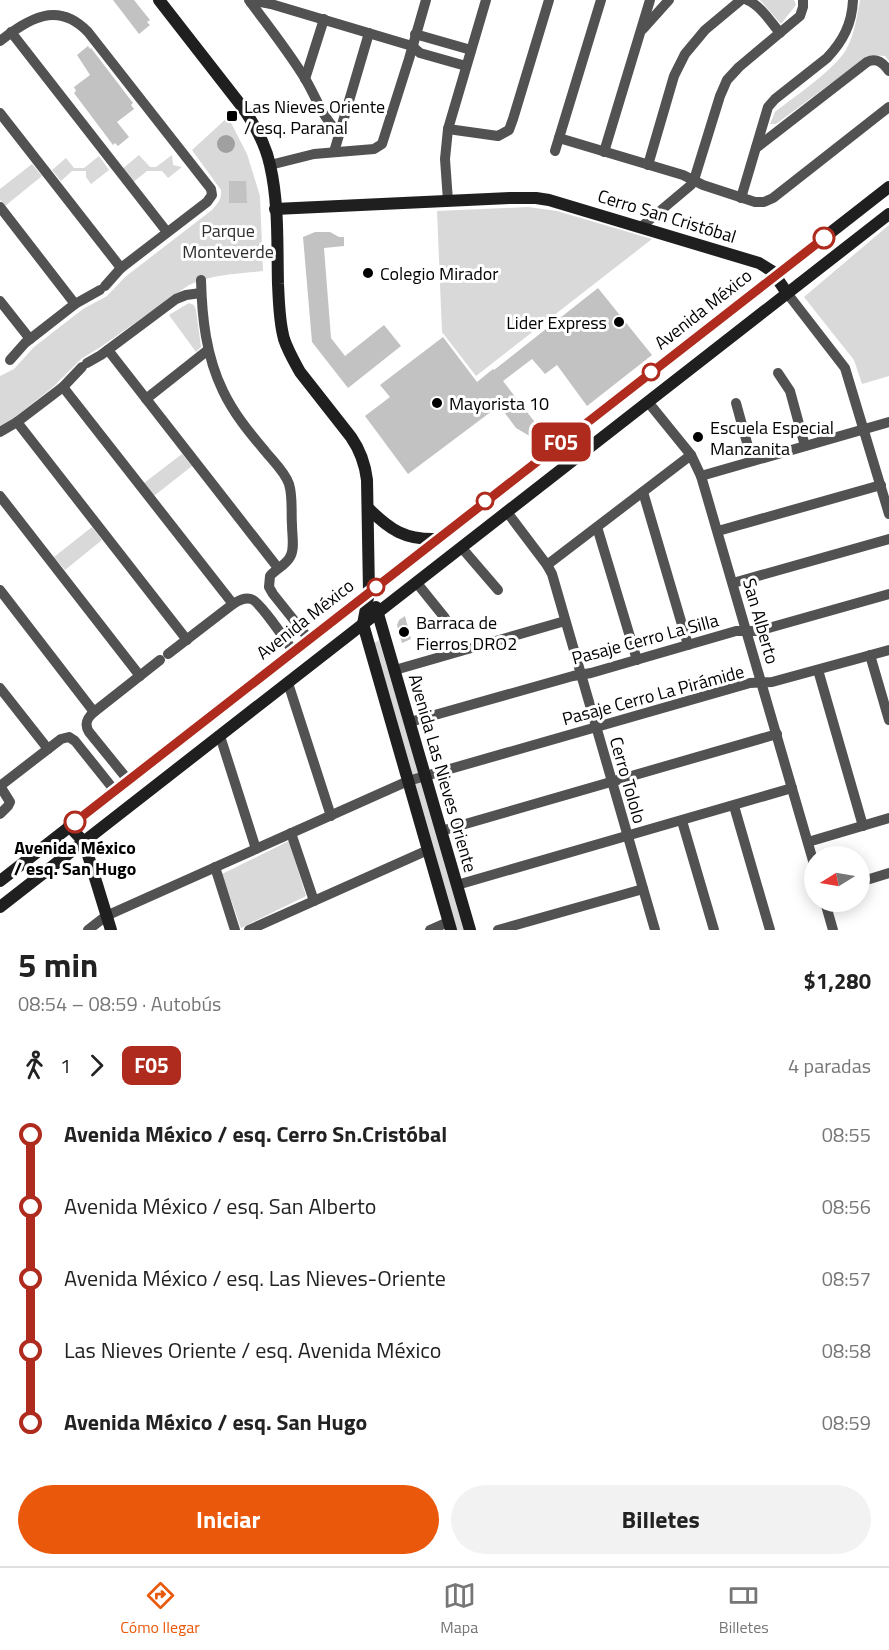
<!DOCTYPE html>
<html lang="es">
<head>
<meta charset="utf-8">
<style>
	:root { --surface:#fff; --page:#f2f2f2; --text:#222; --muted:#767676; --line:#e0e0e0; --accent:#ea580c }
	body { margin:0; font-family:"Titillium Web",sans-serif; background:var(--page); color:var(--text); height:100vh; display:flex; flex-direction:column; font-size:22px; white-space:nowrap }
	* { box-sizing:border-box; margin:0 }
	p { font-size:20px; color:var(--muted) }
	.icon { flex:none; width:33px; height:33px; fill:none; stroke:currentColor; stroke-width:2; stroke-linecap:round; stroke-linejoin:round }
	.map { position:relative; height:930px; overflow:hidden }
	.side { display:flex; flex-direction:column; background:var(--surface); flex:1 }
	.side>* { flex:none }
	.badge { padding:0 12px; border-radius:9px; font-size:21px; line-height:39px }
	.needle { width:39px; rotate:259deg }
	.fabs { position:absolute; left:804px; top:846px; display:grid; gap:12px }
	.fabs a { display:grid; place-items:center; width:66px; height:66px; border-radius:50%; background:var(--surface); box-shadow:0 3px 15px #0003; font-size:30px }
	.map>.badge { position:absolute; translate:-50% -50%; box-shadow:0 0 0 3px #fff }
	.legs { display:flex; align-items:center; gap:9px; height:66px; padding:0 18px; font-size:20px }
	.legs p { margin-inline-start:auto }
	.headline { display:flex; align-items:center; justify-content:space-between; height:102px; padding:0 18px }
	h1 { font-size:33px; font-weight:700; line-height:45px }
	.cta { display:flex; gap:12px; margin-top:auto; padding:12px 18px }
	.cta a { flex:1; height:69px; border-radius:36px; background:var(--accent); color:#fff; font-size:24px; font-weight:700; line-height:69px; text-align:center }
	.cta a+a { background:var(--page); color:var(--text) }
	ul { padding:0 18px; list-style:none }
	li { display:flex; align-items:center; gap:21px; height:72px; font-size:22px }
	li i { display:grid; place-items:center; width:9px; height:100%; margin:0 8px; background:currentColor }
	li i::after { content:''; width:15px; height:15px; margin:-8px; border:4px solid; border-radius:50%; background:var(--surface) }
	li p { margin-inline-start:auto }
	li:first-child i { background:linear-gradient(#0000 50%,currentColor 0) }
	li:last-child i { background:linear-gradient(currentColor 50%,#0000 0) }
	.menu { display:flex; justify-content:space-around; align-items:center; height:84px; border-top:2px solid var(--line); background:var(--surface); font-size:16px; color:var(--muted) }
	.menu a { display:grid; justify-items:center; gap:3px }
	.menu .active { color:var(--accent) }
	.map>svg:first-child { display:block }
	.green { fill:#d9d9d9 }
	.water { fill:#a0a0a0 }
	.building { fill:#c2c2c2 }
	.lines { fill:none; stroke-linecap:round; stroke-linejoin:round }
	.street { stroke:#525252; stroke-width:10 }
	.secondary { stroke:#1f1f1f; stroke-width:12 }
	.line-1-casing { stroke:#fff; stroke-width:14 }
	.line-1 { stroke:#af2b1e; stroke-width:9 }
	.poi-dot { fill:#000; stroke:#fff; stroke-width:2 }
	.stop-1-dot { fill:#fff; stroke:#af2b1e; stroke-width:3 }
	.labels { text-anchor:middle; dominant-baseline:central; stroke-width:6; stroke-linejoin:round; paint-order:stroke }
	.poi-label { font-size:18px; fill:#000; stroke:#fff; text-anchor:start }
	.street-label { font-size:18px; fill:#000; stroke:#fff }
	.park-label { font-size:18px; fill:#303030; stroke:#fff }
	.stop-label { font-size:18px; font-weight:bold; fill:#000; stroke:#fff }
</style>
</head>
<body>
<div class="map">
<svg width="889" height="930" viewBox="0 0 889 930">
	<rect width="100%" height="100%" fill="#fff"/>
	<g class="green">
		<path d="M 760,0 L 794,0 L 796,5 L 781,24 Z"/>
		<path d="M 860,0 L 889,0 L 889,61 L 885,56 C 877,55 871,55 864,59 L 776,124 L 770,124 L 775,112 C 795,96 838,68 848,46 C 855,32 857,15 860,0 Z"/>
		<path d="M 228,117 L 247,154 L 260,196 L 263,271 C 238,274 213,274 189,285 L 102,346 L 81,359 L 53,387 L 0,429 L 0,376 L 14,369 L 34,347 L 83,309 L 107,296 L 125,277 L 212,210 C 218,203 222,199 221,190 L 192,150 Z"/>
		<path d="M 139,155 L 150,167 L 156,167 L 172,155 L 173,165 L 182,167 L 168,178 L 162,171 L 147,171 L 132,183 L 121,170 Z"/>
		<path d="M 99,156 L 109,170 L 91,184 L 86,177 L 86,171 L 72,171 L 61,181 L 52,170 L 66,158 L 74,168 L 84,168 Z"/>
		<path d="M 32,164 L 42,176 L 5,206 L 0,200 L 0,189 Z"/>
		<path d="M 528,207 L 557,211 L 652,239 L 476,376 L 442,332 L 437,211 Z"/>
		<path d="M 889,225 L 889,376 L 862,384 L 854,360 L 804,297 Z"/>
		<path d="M 189,303 L 194,305 L 196,310 L 201,347 L 196,352 L 169,315 Z"/>
		<path d="M 182,454 L 192,466 L 154,496 L 144,483 Z"/>
		<path d="M 92,527 L 102,540 L 65,570 L 54,557 Z"/>
		<path d="M 379,640 L 419,774 L 412,776 L 373,644 Z"/>
		<path d="M 422,779 L 465,930 L 457,930 L 413,782 Z"/>
		<path d="M 289,841 L 306,896 L 241,928 L 222,874 Z"/>
	</g>
	<circle class="water" cx="226" cy="144" r="9"/>
	<g class="building">
		<path d="M 113,0 L 134,0 L 150,20 L 147,22 L 150,25 L 139,34 Z"/>
		<path d="M 88,46 L 90,49 L 91,48 L 133,103 L 131,105 L 134,109 L 117,122 L 129,137 L 118,146 L 115,143 L 113,145 L 74,93 L 76,91 L 74,87 L 90,75 L 77,55 Z"/>
		<path d="M 229,181 L 246,181 L 247,203 L 229,203 Z"/>
		<path d="M 315,232 L 330,232 L 339,237 L 344,237 L 344,246 L 324,248 L 331,338 L 345,356 L 384,325 L 401,346 L 348,388 L 312,342 L 303,237 Z"/>
		<path d="M 598,288 L 652,355 L 587,406 L 557,365 L 545,374 L 532,359 L 503,381 L 541,430 L 533,438 L 516,428 L 498,404 L 496,408 L 408,474 L 365,416 L 390,397 L 380,385 L 443,337 L 477,382 L 493,369 L 494,370 Z"/>
		<path d="M 405,616 L 411,639 L 402,643 L 397,625 L 399,620 Z"/>
	</g>
	<g class="lines">
		<g class="street">
			<path d="M 249,0 C 268,26 288,51 304,77 C 315,94 324,122 340,133"/>
			<path d="M 747,0 C 761,6 770,21 780,33"/>
			<path d="M 251,3 L 261,2 L 271,4 L 412,46 L 420,53 L 466,66"/>
			<path d="M 643,29 L 669,0"/>
			<path d="M 11,32 L 167,232"/>
			<path d="M 415,34 L 471,50"/>
			<path d="M 0,41 C 29,19 57,0 88,32 L 211,189 L 212,195 L 207,202 L 121,268 L 105,286"/>
			<path d="M 305,79 L 324,19"/>
			<path d="M 0,113 L 121,268"/>
			<path d="M 448,129 L 498,136 L 509,130 L 513,119 L 549,0"/>
			<path d="M 559,138 L 683,175 L 703,185 L 755,202 L 764,202 L 773,198 L 889,107"/>
			<path d="M 756,148 L 867,62 C 877,57 883,63 889,71"/>
			<path d="M 555,151 L 601,0"/>
			<path d="M 334,152 L 369,33"/>
			<path d="M 604,152 L 650,0"/>
			<path d="M 270,165 L 314,154 L 374,149 L 382,144 L 409,59 L 426,0"/>
			<path d="M 648,165 L 674,76 L 685,54 L 705,30 L 741,0"/>
			<path d="M 741,198 L 768,107 L 775,99 L 827,58 C 843,41 852,24 853,0"/>
			<path d="M 448,201 L 445,159 L 448,129 L 486,0"/>
			<path d="M 0,207 L 75,304"/>
			<path d="M 641,227 L 691,185 L 694,180 L 720,96 L 727,80 L 739,67 L 800,16 L 803,7 L 803,0"/>
			<path d="M 201,280 C 202,318 206,356 223,391 C 234,414 249,432 265,451 C 273,461 285,472 289,484 C 293,497 291,512 292,525 C 292,535 295,549 290,557 C 286,565 276,569 270,576 L 269,587 L 273,594 L 309,639"/>
			<path d="M 787,293 L 845,368 L 889,514"/>
			<path d="M 0,301 L 30,339"/>
			<path d="M 108,350 L 278,568"/>
			<path d="M 10,360 L 25,343 L 75,304 L 100,290"/>
			<path d="M 87,363 L 101,355 L 176,299 L 186,295 L 201,293"/>
			<path d="M 778,373 L 790,391 L 805,446"/>
			<path d="M 63,387 L 233,604"/>
			<path d="M 146,399 L 208,350"/>
			<path d="M 648,402 L 691,455 L 701,476 L 814,864"/>
			<path d="M 736,403 L 752,461"/>
			<path d="M 17,422 L 187,640"/>
			<path d="M 0,432 L 17,422 L 63,387 L 82,367"/>
			<path d="M 701,476 L 889,422"/>
			<path d="M 643,492 L 688,645"/>
			<path d="M 0,496 L 140,676"/>
			<path d="M 507,512 L 547,565 L 552,574 L 655,930"/>
			<path d="M 597,527 L 637,660"/>
			<path d="M 718,531 L 881,485"/>
			<path d="M 461,547 L 498,590"/>
			<path d="M 547,565 L 691,455"/>
			<path d="M 416,582 L 445,618"/>
			<path d="M 733,583 L 889,539"/>
			<path d="M 0,590 L 94,712"/>
			<path d="M 168,654 L 233,604 C 238,601 244,597 251,599 C 259,601 287,642 293,651"/>
			<path d="M 870,655 L 889,720"/>
			<path d="M 395,670 L 565,621"/>
			<path d="M 818,670 L 863,826"/>
			<path d="M 288,683 L 331,816"/>
			<path d="M 0,688 L 48,749"/>
			<path d="M 410,722 L 573,676 L 591,673 L 736,631 L 758,631 L 889,594"/>
			<path d="M 220,736 L 256,849"/>
			<path d="M 128,780 L 89,732 C 84,724 87,718 94,712 L 160,660"/>
			<path d="M 0,786 L 61,739 L 69,737 L 75,741 L 115,791"/>
			<path d="M 0,786 L 10,802 L 8,806 L 0,814"/>
			<path d="M 734,806 L 770,930"/>
			<path d="M 682,821 L 714,930"/>
			<path d="M 441,831 L 777,734"/>
			<path d="M 291,833 L 314,901"/>
			<path d="M 808,842 L 889,818"/>
			<path d="M 215,867 L 235,930"/>
			<path d="M 860,882 L 889,873"/>
			<path d="M 457,885 L 792,788"/>
			<path d="M 825,902 L 833,930"/>
			<path d="M 88,930 L 106,916 L 408,781 L 750,683 L 772,682 L 889,650"/>
			<path d="M 249,930 L 428,850"/>
			<path d="M 430,930 L 448,922"/>
			<path d="M 498,930 L 643,889"/>
		</g>
		<g class="secondary">
			<path d="M 159,0 L 240,104 C 254,123 265,142 270,165 C 279,204 277,245 278,284 C 279,302 279,321 284,339 C 288,351 294,361 300,372 L 351,437 C 360,450 365,463 367,480 L 369,592 L 363,624 L 451,930"/>
			<path d="M 275,209 L 510,198 L 536,198 L 549,200 L 759,263 L 772,271 L 787,293"/>
			<path d="M 368,508 C 390,530 405,540 437,539"/>
			<path d="M 376,607 L 470,930"/>
			<path d="M 69,826 L 84,842 L 111,930"/>
			<path d="M 0,881 L 889,187"/>
			<path d="M 0,907 L 889,214"/>
		</g>
	</g>
	<g class="lines">
		<defs>
			<path id="line-1" d="M 75,822 L 824,238"/>
		</defs>
		<use href="#line-1" class="line-1-casing"/>
		<use href="#line-1" class="line-1"/>
	</g>
	<g class="poi-dot">
		<rect x="226" y="110" width="12" height="12" rx="3"/>
		<circle cx="368" cy="273" r="6"/>
		<circle cx="619" cy="322" r="6"/>
		<circle cx="437" cy="403" r="6"/>
		<circle cx="698" cy="437" r="6"/>
		<circle cx="404" cy="632" r="6"/>
	</g>
	<g class="stop-1-dot">
		<circle cx="824" cy="238" r="10"/>
		<circle cx="651" cy="372" r="8"/>
		<circle cx="485" cy="501" r="8"/>
		<circle cx="376" cy="587" r="8"/>
		<circle cx="75" cy="822" r="10"/>
	</g>
	<g class="labels">
		<g class="poi-label">
			<text x="244" y="106">Las Nieves Oriente<tspan x="244" dy="21">/ esq. Paranal</tspan></text>
			<text x="380" y="273">Colegio Mirador</text>
			<text x="607" y="322" text-anchor="end">Lider Express</text>
			<text x="449" y="403">Mayorista 10</text>
			<text x="710" y="427">Escuela Especial<tspan x="710" dy="21">Manzanita</tspan></text>
			<text x="416" y="622">Barraca de<tspan x="416" dy="21">Fierros DRO2</tspan></text>
		</g>
		<g class="street-label">
			<text transform="translate(667 216) rotate(17)">Cerro San Cristóbal</text>
			<text transform="translate(703 309) rotate(-38)">Avenida México</text>
			<text transform="translate(305 619) rotate(-38)">Avenida México</text>
			<text transform="translate(761 621) rotate(74)">San Alberto</text>
			<text transform="translate(645 639) rotate(-15)">Pasaje Cerro La Silla</text>
			<text transform="translate(653 695) rotate(-15)">Pasaje Cerro La Pirámide</text>
			<text transform="translate(443 773) rotate(74)">Avenida Las Nieves Oriente</text>
			<text transform="translate(628 780) rotate(74)">Cerro Tololo</text>
		</g>
		<g class="park-label">
			<text x="228" y="230">Parque<tspan x="228" dy="21">Monteverde</tspan></text>
		</g>
		<g class="stop-label">
			<text x="75" y="847">Avenida México<tspan x="75" dy="21">/ esq. San Hugo</tspan></text>
		</g>
	</g>
</svg>
<div class="fabs">
<a><svg class="needle" viewBox="-14 -14 28 28"><path d="M0-13l5 13h-10z" fill="#e53935"/><path d="M0 13l5-13h-10z" fill="#767676"/></svg></a>
</div>
<b class="badge" style="left:561px;top:442px;background:#af2b1e;color:#fff">F05</b>
</div>
<section class="side">
<div class="headline"><div><h1>5 min</h1><p>08:54 – 08:59 · Autobús</p></div><b>$1,280</b></div>
<div class="legs"><svg class="icon" aria-label="walk" viewBox="0 0 24 24"><circle cx="13" cy="4" r="2"/><path d="M13 8l-2 6 4 7M11 14l-3 7M7 12l3-4h3l4 4"/></svg>1<svg class="icon" aria-label="forward" viewBox="0 0 24 24"><path d="M9 5l7 7-7 7"/></svg><b class="badge" style="background:#af2b1e;color:#fff">F05</b><p>4 paradas</p></div>
<ul>
<li><i style="color:#af2b1e"></i><b>Avenida México / esq. Cerro Sn.Cristóbal</b><p>08:55</p></li>
<li><i style="color:#af2b1e"></i><span>Avenida México / esq. San Alberto</span><p>08:56</p></li>
<li><i style="color:#af2b1e"></i><span>Avenida México / esq. Las Nieves-Oriente</span><p>08:57</p></li>
<li><i style="color:#af2b1e"></i><span>Las Nieves Oriente / esq. Avenida México</span><p>08:58</p></li>
<li><i style="color:#af2b1e"></i><b>Avenida México / esq. San Hugo</b><p>08:59</p></li>
</ul>
<div class="cta"><a>Iniciar</a><a>Billetes</a></div>
</section>
<nav class="menu">
<a class="active"><svg class="icon" aria-label="directions" viewBox="0 0 24 24"><path d="M12 3l9 9-9 9-9-9zM9 14v-3h6M13 9l2 2-2 2"/></svg>Cómo llegar</a>
<a><svg class="icon" aria-label="map" viewBox="0 0 24 24"><path d="M3 6l6-2 6 2 6-2v14l-6 2-6-2-6 2zM9 4v14M15 6v14"/></svg>Mapa</a>
<a><svg class="icon" aria-label="tickets" viewBox="0 0 24 24"><path d="M3 7h18v10H3zM15 7v10"/></svg>Billetes</a>
</nav>
</body>
</html>
